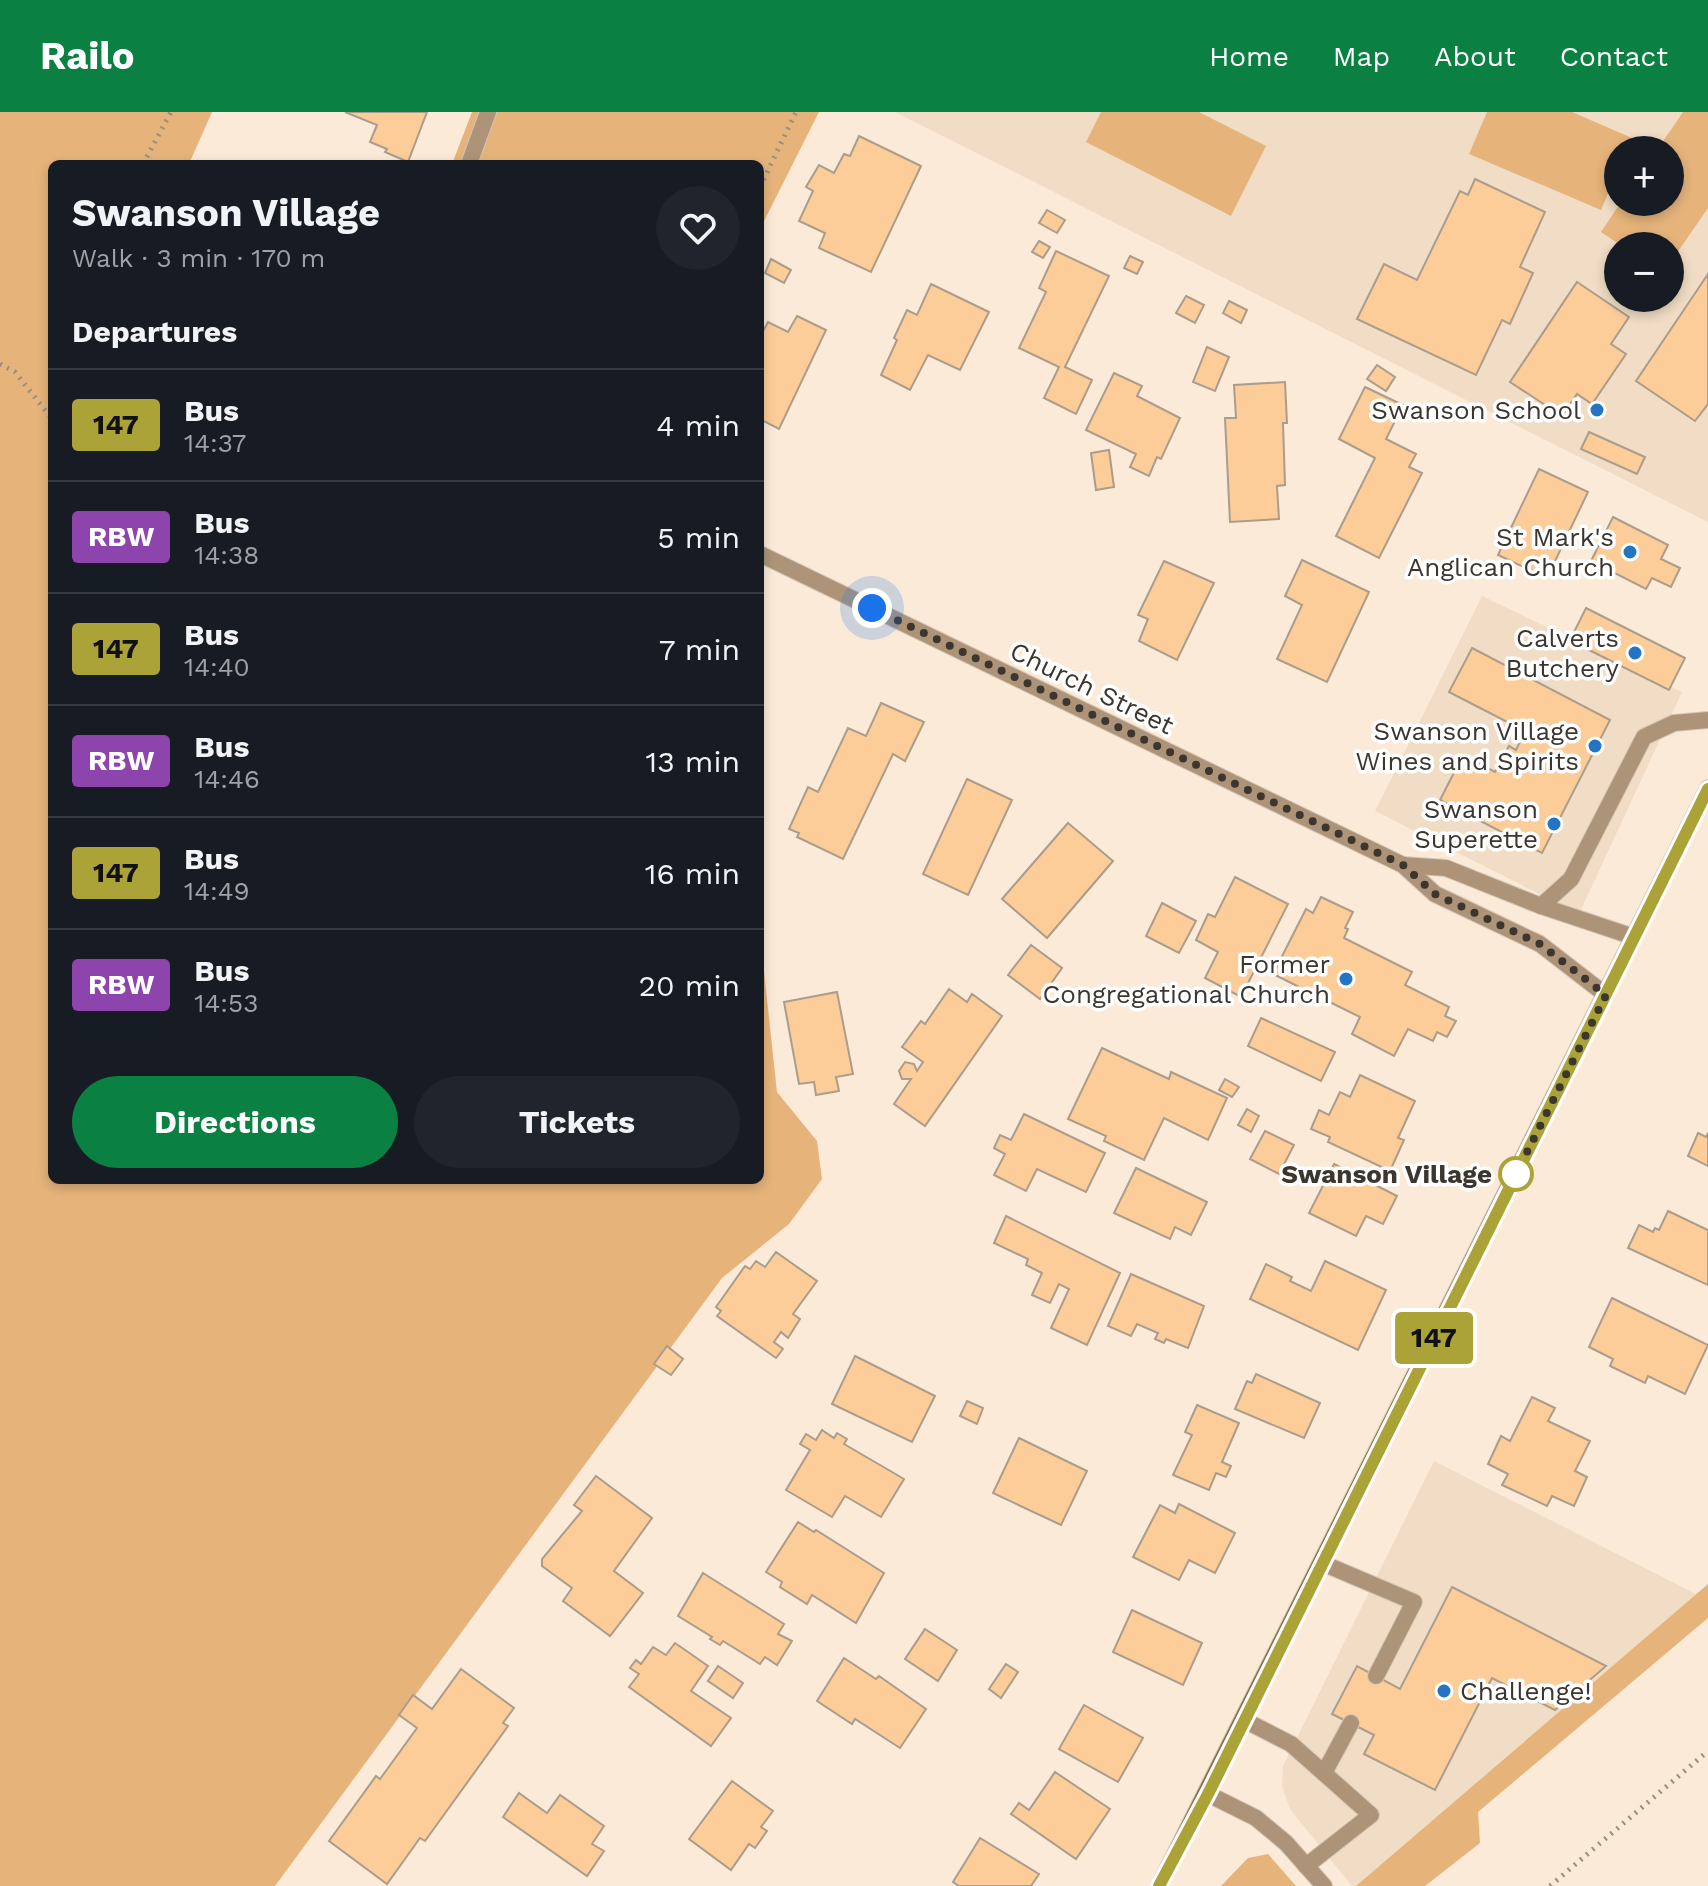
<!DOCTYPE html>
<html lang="en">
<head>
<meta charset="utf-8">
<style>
	:root { --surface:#171b24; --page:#20242c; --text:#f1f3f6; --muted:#9ea1a6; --line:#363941; --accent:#0b8043 }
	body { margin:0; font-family:"Work Sans",sans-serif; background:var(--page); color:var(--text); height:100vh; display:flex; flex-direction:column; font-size:30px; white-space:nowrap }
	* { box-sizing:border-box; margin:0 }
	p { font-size:26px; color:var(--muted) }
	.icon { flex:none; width:44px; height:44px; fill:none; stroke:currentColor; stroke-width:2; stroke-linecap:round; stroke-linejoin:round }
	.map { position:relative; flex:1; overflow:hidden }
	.details { position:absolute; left:48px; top:48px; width:716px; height:1024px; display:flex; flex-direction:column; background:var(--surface); border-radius:12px; box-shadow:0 4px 12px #0003 }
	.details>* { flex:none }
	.badge { padding:0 16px; border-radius:6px; font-size:28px; line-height:52px }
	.fabs { position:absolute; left:1604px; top:24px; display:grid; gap:16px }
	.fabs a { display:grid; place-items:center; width:80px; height:80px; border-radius:50%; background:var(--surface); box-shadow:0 4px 12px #0003; font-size:40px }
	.you { position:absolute; width:40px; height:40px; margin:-20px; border:6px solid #fff; border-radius:50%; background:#1a73e8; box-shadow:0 0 0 12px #1a73e833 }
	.map>.badge { position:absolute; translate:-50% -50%; box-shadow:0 0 0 4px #fff }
	h2 { padding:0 24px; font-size:30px; line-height:72px }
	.round { display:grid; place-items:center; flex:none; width:84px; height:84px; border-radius:42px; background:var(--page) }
	.overview { display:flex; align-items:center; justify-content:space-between; height:136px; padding:0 24px }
	h1 { font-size:38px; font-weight:700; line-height:60px }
	.cta { display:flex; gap:16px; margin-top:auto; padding:16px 24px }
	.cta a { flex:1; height:92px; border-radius:48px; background:var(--accent); color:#fff; font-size:32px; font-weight:700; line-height:92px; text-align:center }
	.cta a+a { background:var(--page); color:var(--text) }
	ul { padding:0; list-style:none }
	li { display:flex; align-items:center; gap:24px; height:112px; padding:0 24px; border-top:2px solid var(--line) }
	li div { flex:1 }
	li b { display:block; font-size:30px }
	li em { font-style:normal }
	li .badge { min-width:88px; font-weight:700; text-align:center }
	header { display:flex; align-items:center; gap:48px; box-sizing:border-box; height:112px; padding:0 40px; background:var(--accent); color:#fff }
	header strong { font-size:38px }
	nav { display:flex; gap:44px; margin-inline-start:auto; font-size:28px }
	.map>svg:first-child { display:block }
	.built { fill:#f1ddc5; fill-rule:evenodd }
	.green { fill:#e6b47b }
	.building { fill:#fccd99; stroke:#ab9c8b; stroke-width:2 }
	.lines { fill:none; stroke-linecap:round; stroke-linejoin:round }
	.lane-casing { stroke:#d5c6b6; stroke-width:18 }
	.street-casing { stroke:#d5c6b6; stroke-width:18 }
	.secondary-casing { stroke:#d5c6b6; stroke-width:18 }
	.path { stroke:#9a8f82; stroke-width:5; stroke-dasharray:2 6; stroke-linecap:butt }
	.lane { stroke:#ad9479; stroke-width:16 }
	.street { stroke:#ad9479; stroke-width:16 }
	.secondary { stroke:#8d6940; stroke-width:16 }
	.line-casing { stroke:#fff; stroke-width:18 }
	.line { stroke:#aca338; stroke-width:12 }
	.walk { stroke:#3c362f; stroke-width:8; stroke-dasharray:0 14.4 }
	.poi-dot { fill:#2474c3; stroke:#fff; stroke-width:3 }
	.stop-dot { fill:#fff; stroke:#aca338; stroke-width:4 }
	.labels { text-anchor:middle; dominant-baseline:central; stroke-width:7; stroke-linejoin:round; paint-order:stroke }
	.poi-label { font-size:26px; fill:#3c362f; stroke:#fff; text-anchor:end }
	.street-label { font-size:26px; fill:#3c362f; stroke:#fff }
	.stop-label { font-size:26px; font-weight:bold; fill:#3c362f; stroke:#fff; text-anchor:end }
</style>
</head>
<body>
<header>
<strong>Railo</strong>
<nav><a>Home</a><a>Map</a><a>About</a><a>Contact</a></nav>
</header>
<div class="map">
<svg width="1708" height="1774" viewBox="0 0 1708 1774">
	<rect width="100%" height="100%" fill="#fbead8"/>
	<g class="built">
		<path d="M 895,0 L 1708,0 L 1708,410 ZM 1618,38 L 1670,38 L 1670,90 L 1618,90 ZM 1618,134 L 1670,134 L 1670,186 L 1618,186 Z"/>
		<path d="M 1482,484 L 1682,580 L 1579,802 L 1375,699 Z"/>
		<path d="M 1434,1349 L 1696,1482 L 1356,1774 L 1352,1774 L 1290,1697 L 1282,1674 L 1283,1654 Z"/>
	</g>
	<g class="green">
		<path d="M 0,0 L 212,0 L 189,52 L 52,52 L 52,1068 L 760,1068 L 760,822 L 777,980 L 817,1029 L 822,1067 L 789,1112 L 722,1166 L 275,1774 L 0,1774 Z"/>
		<path d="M 472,0 L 819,0 L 760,117 L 760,52 L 452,52 Z"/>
		<path d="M 1101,0 L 1199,0 L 1266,34 L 1231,104 L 1086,30 Z"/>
		<path d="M 1487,0 L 1572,0 L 1632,26 L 1627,38 L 1618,38 L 1618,58 L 1601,98 L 1469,42 Z"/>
		<path d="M 1683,0 L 1708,0 L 1708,96 L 1670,151 L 1670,134 L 1622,134 L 1601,120 L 1621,90 L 1670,90 L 1670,38 L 1657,38 Z"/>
		<path d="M 1708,1472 L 1708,1506 L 1478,1700 L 1480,1731 L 1425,1774 L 1356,1774 Z"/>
		<path d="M 1268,1742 L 1296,1774 L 1221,1774 L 1248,1746 Z"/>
	</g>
	<g class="building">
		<path d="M 345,0 L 427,0 L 408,50 L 385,40 L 387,37 L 370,30 L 377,13 Z"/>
		<path d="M 859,24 L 921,54 L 871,160 L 819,136 L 825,121 L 799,109 L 813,79 L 806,75 L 819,53 L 834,61 L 844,42 L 850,44 Z"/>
		<path d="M 1475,67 L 1545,100 L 1520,155 L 1533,161 L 1510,212 L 1502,208 L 1476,263 L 1357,207 L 1384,152 L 1417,168 L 1460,79 L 1468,83 Z"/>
		<path d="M 1047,98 L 1065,108 L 1057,121 L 1039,111 Z"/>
		<path d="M 1039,129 L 1050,135 L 1043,146 L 1032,140 Z"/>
		<path d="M 1056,139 L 1109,164 L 1065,255 L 1092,268 L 1076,302 L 1044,286 L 1059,255 L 1019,236 L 1046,180 L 1039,176 Z"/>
		<path d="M 1130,144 L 1143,150 L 1137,162 L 1124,156 Z"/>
		<path d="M 771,147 L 791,158 L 784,171 L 765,161 Z"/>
		<path d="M 1708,162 L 1708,292 L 1695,309 L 1636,269 Z"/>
		<path d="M 1577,170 L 1629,205 L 1611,232 L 1626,242 L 1592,292 L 1577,282 L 1562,304 L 1510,270 Z"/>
		<path d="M 931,172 L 989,200 L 960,258 L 928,243 L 910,278 L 881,263 L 897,228 L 894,226 L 907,198 L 917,203 Z"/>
		<path d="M 1186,184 L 1204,193 L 1195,211 L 1176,201 Z"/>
		<path d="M 1229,189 L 1247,198 L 1241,211 L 1223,201 Z"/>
		<path d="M 797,204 L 826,218 L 779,317 L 760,307 L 760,225 L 768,210 L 788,220 Z"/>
		<path d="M 1207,235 L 1229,245 L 1215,279 L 1193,270 Z"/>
		<path d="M 1377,253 L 1395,265 L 1386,279 L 1367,267 Z"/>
		<path d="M 1114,261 L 1142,274 L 1137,284 L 1180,306 L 1161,347 L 1157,345 L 1149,364 L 1130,355 L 1136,342 L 1086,318 Z"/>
		<path d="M 1285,270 L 1287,311 L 1283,311 L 1285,373 L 1277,374 L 1279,407 L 1230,410 L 1225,306 L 1236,306 L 1234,273 Z"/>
		<path d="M 1365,275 L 1403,293 L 1386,327 L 1416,342 L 1409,355 L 1422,361 L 1379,446 L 1336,424 L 1375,346 L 1339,327 Z"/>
		<path d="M 1589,320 L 1645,345 L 1637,362 L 1581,337 Z"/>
		<path d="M 1109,338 L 1114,375 L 1096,378 L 1091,341 Z"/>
		<path d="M 1539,357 L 1588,380 L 1547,466 L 1498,443 Z"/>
		<path d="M 1613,405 L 1668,433 L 1661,447 L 1680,456 L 1671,475 L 1652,466 L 1646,477 L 1591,449 Z"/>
		<path d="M 1302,448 L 1369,480 L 1327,570 L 1277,547 L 1302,493 L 1285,484 Z"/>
		<path d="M 1164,449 L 1214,471 L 1177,548 L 1139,529 L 1148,507 L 1138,503 Z"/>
		<path d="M 1586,496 L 1685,546 L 1669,578 L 1585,536 L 1588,530 L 1573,522 Z"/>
		<path d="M 1472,536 L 1610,608 L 1542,741 L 1440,688 L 1463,643 L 1495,660 L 1509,634 L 1516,638 L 1525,619 L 1449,580 Z"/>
		<path d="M 881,591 L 924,610 L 905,649 L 893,642 L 843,747 L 797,725 L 799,721 L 789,717 L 808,675 L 818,680 L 848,616 L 866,624 Z"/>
		<path d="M 967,667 L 1012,688 L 968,783 L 923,762 Z"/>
		<path d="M 1068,711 L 1113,749 L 1047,826 L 1002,787 Z"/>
		<path d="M 1235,765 L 1288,792 L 1241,885 L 1205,866 L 1218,840 L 1196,828 L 1208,802 L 1215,805 Z"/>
		<path d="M 1321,785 L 1353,800 L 1345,816 L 1348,817 L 1344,826 L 1412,860 L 1405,873 L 1449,895 L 1445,904 L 1456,909 L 1447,925 L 1437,920 L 1433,929 L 1408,917 L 1394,944 L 1352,922 L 1360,905 L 1273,862 L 1306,797 L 1313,801 Z"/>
		<path d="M 1162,791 L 1196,809 L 1179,841 L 1146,824 Z"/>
		<path d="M 1031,833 L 1062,856 L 1040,887 L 1008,863 Z"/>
		<path d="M 949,877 L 967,890 L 972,882 L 1002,904 L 925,1014 L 894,992 L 911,967 L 902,967 L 899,959 L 905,950 L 914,952 L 917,959 L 923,950 L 902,935 L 921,909 L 925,912 Z"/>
		<path d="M 837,880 L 853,962 L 836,965 L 839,979 L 816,983 L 814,970 L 799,972 L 784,890 Z"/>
		<path d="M 1261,906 L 1335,940 L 1321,969 L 1248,934 Z"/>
		<path d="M 1102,936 L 1169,967 L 1171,960 L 1227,986 L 1208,1028 L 1164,1006 L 1144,1048 L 1104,1029 L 1106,1024 L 1068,1007 Z"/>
		<path d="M 1360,963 L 1415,989 L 1398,1026 L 1404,1028 L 1390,1059 L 1328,1030 L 1330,1025 L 1311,1017 L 1319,998 L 1329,1003 L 1340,980 L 1350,985 Z"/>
		<path d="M 1225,967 L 1239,975 L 1232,985 L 1219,978 Z"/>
		<path d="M 1247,997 L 1259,1004 L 1251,1020 L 1238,1013 Z"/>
		<path d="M 1024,1002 L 1105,1041 L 1086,1080 L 1037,1057 L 1026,1079 L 994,1063 L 1005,1042 L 994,1036 L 1000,1023 L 1011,1028 Z"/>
		<path d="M 1265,1019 L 1294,1033 L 1279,1062 L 1250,1047 Z"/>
		<path d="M 1698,1021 L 1706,1025 L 1708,1021 L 1708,1054 L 1688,1044 Z"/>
		<path d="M 1334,1052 L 1397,1084 L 1383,1112 L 1366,1104 L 1356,1124 L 1309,1101 Z"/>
		<path d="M 1136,1056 L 1207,1090 L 1191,1123 L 1175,1115 L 1170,1127 L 1114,1101 Z"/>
		<path d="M 1668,1099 L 1708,1118 L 1708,1173 L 1628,1136 L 1639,1113 L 1653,1120 L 1655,1116 L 1659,1118 Z"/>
		<path d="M 1006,1104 L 1120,1161 L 1087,1233 L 1051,1216 L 1069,1177 L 1059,1172 L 1050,1191 L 1032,1183 L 1042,1161 L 1026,1153 L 1028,1147 L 994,1131 Z"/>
		<path d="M 776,1140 L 817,1169 L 793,1202 L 800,1207 L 788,1226 L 781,1220 L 774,1230 L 783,1237 L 776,1246 L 717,1204 L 721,1199 L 716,1195 L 745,1154 L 750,1157 L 756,1149 L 765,1155 Z"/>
		<path d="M 1325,1149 L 1386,1178 L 1358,1238 L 1250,1187 L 1266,1152 L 1292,1165 L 1290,1169 L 1311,1179 Z"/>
		<path d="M 1131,1162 L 1204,1194 L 1188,1236 L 1166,1227 L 1164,1231 L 1155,1227 L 1158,1221 L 1137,1212 L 1131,1224 L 1108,1214 Z"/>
		<path d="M 1612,1186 L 1708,1233 L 1685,1282 L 1648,1264 L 1645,1271 L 1610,1254 L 1613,1247 L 1589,1235 Z"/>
		<path d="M 667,1234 L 683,1247 L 671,1263 L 654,1252 Z"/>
		<path d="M 855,1244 L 935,1284 L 912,1330 L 832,1292 Z"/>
		<path d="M 1256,1262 L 1320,1291 L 1304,1326 L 1235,1297 L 1247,1269 L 1252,1271 Z"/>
		<path d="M 1532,1285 L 1555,1296 L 1548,1309 L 1590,1329 L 1575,1359 L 1587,1365 L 1574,1394 L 1552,1384 L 1547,1394 L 1502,1373 L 1508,1362 L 1488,1352 L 1501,1324 L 1510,1329 Z"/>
		<path d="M 967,1289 L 983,1296 L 977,1312 L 960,1304 Z"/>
		<path d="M 1197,1293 L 1239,1311 L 1222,1350 L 1231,1354 L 1226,1365 L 1216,1361 L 1209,1378 L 1173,1363 L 1192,1323 L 1185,1320 Z"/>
		<path d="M 822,1318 L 834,1326 L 837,1321 L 847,1327 L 844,1332 L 904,1367 L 881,1405 L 845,1384 L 832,1405 L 786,1378 L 810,1338 L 800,1332 L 806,1322 L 816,1328 Z"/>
		<path d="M 1019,1326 L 1087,1359 L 1061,1413 L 993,1381 Z"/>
		<path d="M 596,1364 L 652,1406 L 614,1459 L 643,1481 L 610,1524 L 563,1489 L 572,1476 L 542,1454 L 542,1447 L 582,1399 L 574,1393 Z"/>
		<path d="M 1179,1392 L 1235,1421 L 1215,1461 L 1189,1448 L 1179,1468 L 1133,1445 L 1160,1393 L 1175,1401 Z"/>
		<path d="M 798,1410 L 814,1420 L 816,1418 L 884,1461 L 856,1511 L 812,1483 L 807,1492 L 780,1475 L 782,1470 L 766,1460 Z"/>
		<path d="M 703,1461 L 784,1512 L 778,1522 L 792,1529 L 777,1553 L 765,1545 L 760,1552 L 723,1529 L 720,1533 L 710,1527 L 712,1525 L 678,1504 Z"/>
		<path d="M 1452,1475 L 1606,1554 L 1555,1598 L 1492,1566 L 1435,1678 L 1364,1642 L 1374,1623 L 1332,1602 L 1357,1554 L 1400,1577 Z"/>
		<path d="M 1132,1498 L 1202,1531 L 1183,1573 L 1113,1540 Z"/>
		<path d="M 925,1517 L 957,1538 L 938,1569 L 905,1547 Z"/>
		<path d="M 675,1531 L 708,1554 L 691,1579 L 731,1606 L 711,1634 L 629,1575 L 639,1562 L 630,1556 L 636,1548 L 641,1552 L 653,1535 L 666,1543 Z"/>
		<path d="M 844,1546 L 876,1567 L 879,1564 L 926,1597 L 900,1636 L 855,1607 L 852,1612 L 817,1589 Z"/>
		<path d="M 1006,1552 L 1018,1560 L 1001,1586 L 989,1577 Z"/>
		<path d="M 718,1554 L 743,1571 L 733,1586 L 708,1569 Z"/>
		<path d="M 461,1557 L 514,1596 L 503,1611 L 508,1614 L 425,1729 L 420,1726 L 387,1772 L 329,1729 L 376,1664 L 380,1667 L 417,1616 L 399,1603 L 413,1583 L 432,1597 Z"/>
		<path d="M 1084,1593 L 1143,1626 L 1118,1670 L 1059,1637 Z"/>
		<path d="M 1055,1660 L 1110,1697 L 1076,1747 L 1011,1702 L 1019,1691 L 1029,1698 Z"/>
		<path d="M 732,1669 L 773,1699 L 761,1715 L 767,1719 L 755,1736 L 749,1732 L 731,1758 L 689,1727 Z"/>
		<path d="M 519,1681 L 547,1701 L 560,1683 L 604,1714 L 592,1732 L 604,1739 L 587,1764 L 503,1705 Z"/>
		<path d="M 980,1726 L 1039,1762 L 1031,1774 L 959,1774 L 953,1770 Z"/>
	</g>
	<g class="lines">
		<defs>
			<g id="lane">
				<path d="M 469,52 L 488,0"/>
				<path d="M 1541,794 L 1571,767 L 1644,625 L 1674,611 L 1708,608"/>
				<path d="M 1322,1451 L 1414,1490 L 1376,1564"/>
				<path d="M 1244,1608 L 1291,1632 L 1371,1703 L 1306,1754"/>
				<path d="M 1324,1661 L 1351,1611"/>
				<path d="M 1208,1682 L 1256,1706 L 1286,1731 L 1324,1774"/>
			</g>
			<g id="street">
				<path d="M 760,442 L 1403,753 L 1435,782 L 1540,832 L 1606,883"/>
				<path d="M 1403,753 L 1446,756 L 1541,794 L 1634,825"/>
			</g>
			<path id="secondary" d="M 1159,1774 L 1708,676"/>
		</defs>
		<use href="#lane" class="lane-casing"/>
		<use href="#street" class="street-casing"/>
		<use href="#secondary" class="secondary-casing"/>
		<g class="path">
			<path d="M 143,52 L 171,0"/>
			<path d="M 760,75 L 796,0"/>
			<path d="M 0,252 L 15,260 L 52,307"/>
			<path d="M 1550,1774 L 1708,1639"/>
		</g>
		<use href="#lane" class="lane"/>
		<use href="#street" class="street"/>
		<use href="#secondary" class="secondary"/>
	</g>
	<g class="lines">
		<defs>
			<path id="line" d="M 1159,1774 L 1208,1682 L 1708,677"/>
		</defs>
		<use href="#line" class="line-casing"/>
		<use href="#line" class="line"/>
		<path class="walk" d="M 872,496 L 1403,753 L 1435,782 L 1540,832 L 1606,883 L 1516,1062"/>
	</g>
	<g class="poi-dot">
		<circle cx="1597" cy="298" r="8"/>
		<circle cx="1630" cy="440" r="8"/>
		<circle cx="1635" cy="541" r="8"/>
		<circle cx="1595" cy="634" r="8"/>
		<circle cx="1554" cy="712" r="8"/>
		<circle cx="1346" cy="867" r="8"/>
		<circle cx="1444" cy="1579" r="8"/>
	</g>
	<circle class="stop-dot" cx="1516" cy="1062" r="16"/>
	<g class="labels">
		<g class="poi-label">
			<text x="1581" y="298">Swanson School</text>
			<text x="1614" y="425">St Mark's<tspan x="1614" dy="30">Anglican Church</tspan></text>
			<text x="1619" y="526">Calverts<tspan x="1619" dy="30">Butchery</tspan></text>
			<text x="1579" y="619">Swanson Village<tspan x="1579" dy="30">Wines and Spirits</tspan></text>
			<text x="1538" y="697">Swanson<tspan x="1538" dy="30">Superette</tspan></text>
			<text x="1330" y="852">Former<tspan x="1330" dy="30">Congregational Church</tspan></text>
			<text x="1460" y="1579" text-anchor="start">Challenge!</text>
		</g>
		<g class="street-label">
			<text transform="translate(1092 576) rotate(26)">Church Street</text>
		</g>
		<g class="stop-label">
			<text x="1492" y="1062">Swanson Village</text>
		</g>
	</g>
</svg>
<div class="fabs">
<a>+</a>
<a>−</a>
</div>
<div class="you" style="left:872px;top:496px"></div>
<b class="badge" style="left:1434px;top:1226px;background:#aca338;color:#111">147</b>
<section class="details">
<div class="overview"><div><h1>Swanson Village</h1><p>Walk · 3 min · 170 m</p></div><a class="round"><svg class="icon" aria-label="heart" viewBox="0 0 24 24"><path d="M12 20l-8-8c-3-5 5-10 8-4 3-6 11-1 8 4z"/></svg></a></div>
<h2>Departures</h2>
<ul>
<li><span class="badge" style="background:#aca338;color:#111">147</span><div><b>Bus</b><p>14:37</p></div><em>4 min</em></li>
<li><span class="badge" style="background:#8e44ad;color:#fff">RBW</span><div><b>Bus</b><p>14:38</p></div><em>5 min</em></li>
<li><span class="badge" style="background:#aca338;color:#111">147</span><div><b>Bus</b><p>14:40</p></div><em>7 min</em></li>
<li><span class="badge" style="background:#8e44ad;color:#fff">RBW</span><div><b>Bus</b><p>14:46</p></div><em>13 min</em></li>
<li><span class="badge" style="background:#aca338;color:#111">147</span><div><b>Bus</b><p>14:49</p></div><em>16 min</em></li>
<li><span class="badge" style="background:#8e44ad;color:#fff">RBW</span><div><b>Bus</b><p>14:53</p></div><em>20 min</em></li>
</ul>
<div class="cta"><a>Directions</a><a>Tickets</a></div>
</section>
</div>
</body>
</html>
